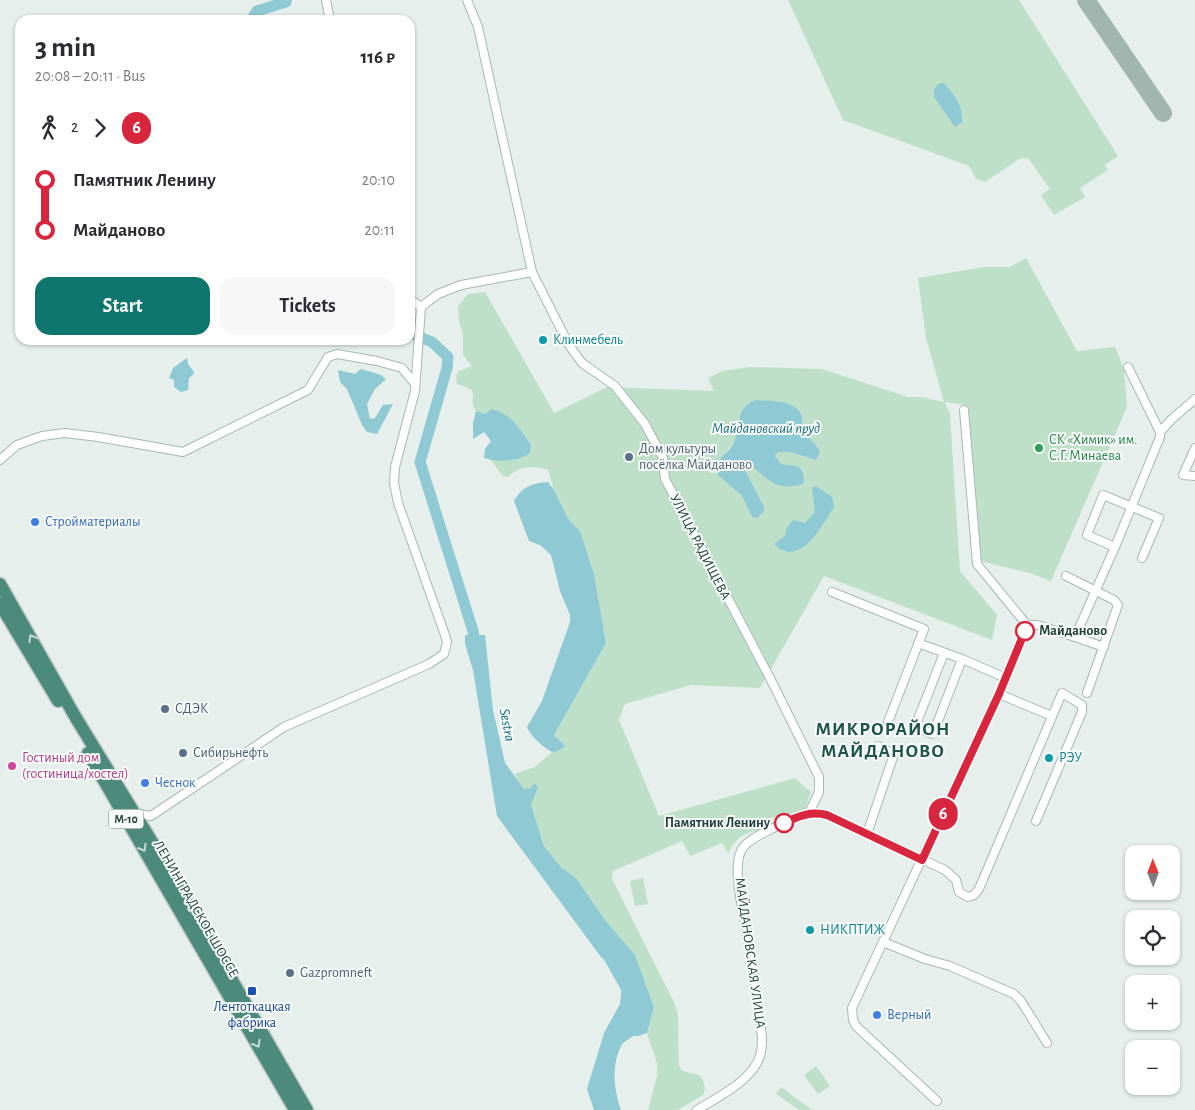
<!DOCTYPE html>
<html lang="en">
<head>
<meta charset="utf-8">
<style>
	:root { --surface:#fff; --page:#f7f7f7; --text:#2b2b33; --muted:#7c7c81; --accent:#0f766e }
	body { margin:0; font-family:"Alegreya Sans",sans-serif; background:var(--page); color:var(--text); height:100vh; display:flex; flex-direction:column; font-size:19px; white-space:nowrap }
	* { box-sizing:border-box; margin:0 }
	p { font-size:16px; color:var(--muted) }
	.icon { flex:none; width:28px; height:28px; fill:none; stroke:currentColor; stroke-width:2; stroke-linecap:round; stroke-linejoin:round }
	.map { position:relative; flex:1; overflow:hidden }
	.drawer { position:absolute; left:15px; top:15px; width:400px; height:330px; display:flex; flex-direction:column; background:var(--surface); border-radius:15px; box-shadow:0 1px 4px #0004 }
	.drawer>* { flex:none }
	.badge { padding:0 10px; border-radius:16px; font-size:18px; line-height:32px }
	.needle { width:32px; rotate:359deg }
	.buttons { position:absolute; left:1125px; top:845px; display:grid; gap:10px }
	.buttons a { display:grid; place-items:center; width:55px; height:55px; border-radius:10px; background:var(--surface); box-shadow:0 1px 4px #0004; font-size:25px }
	.map>.badge { position:absolute; translate:-50% -50%; box-shadow:0 0 0 2px #fff }
	.legs { display:flex; align-items:center; gap:8px; height:55px; padding:0 20px; font-size:16px }
	.legs p { margin-inline-start:auto }
	.summary { display:flex; align-items:center; justify-content:space-between; height:85px; padding:0 20px }
	h1 { font-size:28px; font-weight:600; line-height:38px }
	.primary-button { display:flex; gap:10px; margin-top:auto; padding:10px 20px }
	.primary-button a { flex:1; height:58px; border-radius:15px; background:var(--accent); color:#fff; font-size:20px; font-weight:600; line-height:58px; text-align:center }
	.primary-button a+a { background:var(--page); color:var(--text) }
	ul { padding:0 20px; list-style:none }
	li { display:flex; align-items:center; gap:18px; height:50px; font-size:19px }
	li i { display:grid; place-items:center; width:8px; height:100%; margin:0 6px; background:currentColor }
	li i::after { content:''; width:12px; height:12px; margin:-6px; border:4px solid; border-radius:50%; background:var(--surface) }
	li p { margin-inline-start:auto }
	li:first-child i { background:linear-gradient(#0000 50%,currentColor 0) }
	li:last-child i { background:linear-gradient(currentColor 50%,#0000 0) }
	.map>svg:first-child { display:block }
	.green { fill:#bfe0c8; fill-rule:evenodd }
	.water { fill:#8ec9d4 }
	.lines { fill:none; stroke-linecap:round; stroke-linejoin:round }
	.river { stroke:#8ec9d4; stroke-width:11 }
	.taxiway { stroke:#a2b6b0; stroke-width:18 }
	.minor-casing { stroke:#a8b8b2; stroke-width:10 }
	.trunk-casing { stroke:#c2cac8; stroke-width:15 }
	.minor { stroke:#fff; stroke-width:8 }
	.trunk { stroke:#4c8a7c; stroke-width:12 }
	.oneway { stroke:#c4d9d4 }
	.line-1-casing { stroke:#fff; stroke-width:11 }
	.line-1 { stroke:#d7263d; stroke-width:8 }
	.culture-dot { fill:#0f9aa8; stroke:#f7fbf9; stroke-width:2 }
	.leisure-dot { fill:#2e9e5b; stroke:#f7fbf9; stroke-width:2 }
	.service-dot { fill:#5c6f8a; stroke:#f7fbf9; stroke-width:2 }
	.shop-dot { fill:#3f7fe0; stroke:#f7fbf9; stroke-width:2 }
	.stop-1-dot { fill:#fff; stroke:#d7263d; stroke-width:2.5 }
	.hotel-dot { fill:#d1479c; stroke:#f7fbf9; stroke-width:2 }
	.transit-dot { fill:#1a4fb4; stroke:#f7fbf9; stroke-width:2 }
	.labels { text-anchor:middle; dominant-baseline:central; stroke-width:4; stroke-linejoin:round; paint-order:stroke }
	.shield { fill:#f7fbf9; stroke:#637a73; stroke-width:1 }
	.shield-label { font-size:12px; font-weight:bold; fill:#24423a }
	.culture-label { font-size:14px; fill:#0d838f; stroke:#f7fbf9; text-anchor:start }
	.leisure-label { font-size:14px; fill:#27864d; stroke:#f7fbf9; text-anchor:start }
	.service-label { font-size:14px; fill:#4e5e75; stroke:#f7fbf9; text-anchor:start }
	.shop-label { font-size:14px; fill:#366cbe; stroke:#f7fbf9; text-anchor:start }
	.street-label { font-size:14px; fill:#24423a; stroke:#f7fbf9 }
	.stop-label { font-size:14px; font-weight:bold; fill:#24423a; stroke:#f7fbf9; text-anchor:start }
	.hotel-label { font-size:14px; fill:#b23c85; stroke:#f7fbf9; text-anchor:start }
	.transit-label { font-size:14px; fill:#164399; stroke:#f7fbf9 }
	.water-label { font-size:15px; font-style:italic; fill:#1c6f80; stroke:#f7fbf9 }
	.district-label { font-size:19px; font-weight:bold; letter-spacing:1px; fill:#1f5548; stroke:#f7fbf9 }
</style>
</head>
<body>
<div class="map">
<svg width="1195" height="1110" viewBox="0 0 1195 1110">
	<rect width="100%" height="100%" fill="#e6efeb"/>
	<g class="green">
		<path d="M 788,0 L 1019,0 L 1118,156 L 1105,165 L 1108,170 L 1080,188 L 1085,197 L 1054,215 L 1041,195 L 1050,189 L 1029,159 L 1021,158 L 985,182 L 976,179 L 969,166 L 843,120 Z"/>
		<path d="M 1026,258 L 1077,351 L 1115,347 L 1124,369 L 1127,407 L 1051,581 L 1029,573 L 980,561 L 966,405 L 945,402 L 950,414 L 960,571 L 997,615 L 992,640 L 824,576 L 760,688 L 691,685 L 625,704 L 619,720 L 659,816 L 795,778 L 811,792 L 804,812 L 778,821 L 775,817 L 770,818 L 772,823 L 768,826 L 767,824 C 759,832 754,830 745,834 C 737,838 732,846 728,853 L 722,843 L 690,856 L 682,841 L 613,871 L 612,879 L 675,1004 L 678,1016 L 679,1065 L 682,1071 L 699,1075 L 703,1080 L 705,1089 L 703,1095 L 678,1110 L 648,1110 L 657,1076 L 657,1063 L 647,1033 L 654,1007 L 635,955 L 605,920 L 576,878 L 561,867 L 544,846 L 531,805 L 531,788 L 524,789 L 514,774 L 535,767 L 552,752 L 559,751 L 564,746 L 554,735 L 606,643 L 594,574 L 580,531 L 569,520 L 554,490 L 548,470 C 533,465 519,466 508,477 L 503,476 L 490,459 L 512,460 L 530,453 L 531,443 L 516,424 L 476,411 C 465,395 486,393 457,384 L 456,375 L 459,371 L 472,366 L 463,355 L 463,335 L 459,321 L 458,306 L 468,294 L 485,292 L 554,413 L 607,387 L 714,391 L 708,378 L 722,371 L 750,367 L 822,369 L 908,397 L 921,397 L 944,402 L 926,338 L 918,278 L 984,267 L 1010,267 ZM 803,415 C 801,430 807,437 818,447 L 807,458 L 789,452 L 778,452 L 775,456 L 781,464 L 797,466 L 765,478 L 759,471 L 743,460 L 742,464 L 764,507 L 752,517 L 742,496 L 719,475 L 718,461 L 734,442 Z"/>
		<path d="M 643,878 L 648,904 L 635,906 L 630,881 Z"/>
		<path d="M 816,1066 L 830,1086 L 818,1094 L 804,1075 Z"/>
		<path d="M 781,1087 L 812,1110 L 799,1110 L 776,1094 Z"/>
	</g>
	<g class="water">
		<path d="M 944,83 C 955,95 963,106 962,122 L 955,127 L 934,97 L 934,90 L 938,84 Z"/>
		<path d="M 187,358 L 188,364 L 194,372 L 193,375 L 189,378 L 188,390 L 181,392 L 174,387 L 174,380 L 169,378 L 173,368 Z"/>
		<path d="M 361,369 L 381,375 L 386,379 L 375,389 L 367,404 L 370,419 L 375,418 L 383,405 L 393,404 L 377,434 L 367,432 L 362,425 L 347,389 L 340,382 L 338,370 L 355,374 Z"/>
		<path d="M 756,400 C 769,401 794,400 801,414 C 804,418 801,424 803,429 C 807,438 816,443 820,451 L 816,460 L 789,452 L 778,452 L 775,456 L 781,464 L 797,466 L 801,469 L 804,478 L 803,484 C 771,493 767,475 743,460 L 742,464 L 764,507 L 764,511 L 757,518 L 752,517 L 742,496 L 718,475 C 711,460 729,454 734,442 C 742,425 734,408 756,400 Z"/>
		<path d="M 492,409 C 510,413 520,429 531,444 L 530,453 C 518,462 498,462 484,458 L 485,449 L 491,441 L 484,432 L 473,439 L 473,423 L 476,411 L 485,414 Z"/>
		<path d="M 548,482 L 554,490 L 569,520 L 580,531 L 594,574 L 606,643 L 554,735 L 565,746 C 561,749 558,752 554,752 C 546,751 529,734 527,727 L 542,701 L 570,622 L 570,615 L 560,591 L 551,555 L 540,545 L 529,541 L 514,501 C 522,487 532,483 548,482 Z"/>
		<path d="M 816,486 L 832,497 L 834,507 C 822,525 800,570 774,544 L 785,536 L 787,528 L 793,520 L 805,523 L 815,512 L 812,488 Z"/>
		<path d="M 465,635 L 485,635 L 493,710 L 505,763 L 524,789 L 531,788 L 534,783 L 538,787 L 531,805 L 544,846 L 561,867 L 576,878 L 605,920 L 635,955 L 654,1007 L 647,1033 L 638,1036 L 633,1036 C 629,1039 623,1042 621,1046 C 611,1066 614,1090 621,1110 L 594,1110 L 587,1089 L 604,1033 L 620,1004 L 623,975 L 601,957 L 497,816 L 473,670 L 465,644 Z"/>
	</g>
	<g class="lines">
		<g class="river">
			<path d="M 251,20 L 257,11 L 286,2 L 286,0"/>
			<path d="M 410,333 L 432,342 L 448,357 L 447,368 L 420,462 L 473,631 L 476,649"/>
			<path d="M 609,957 L 629,993"/>
		</g>
		<path class="taxiway" d="M 1086,0 L 1163,113"/>
		<defs>
			<g id="minor">
				<path d="M 326,0 L 330,20"/>
				<path d="M 532,272 L 569,345 L 582,363 L 615,386 L 645,424 L 663,458 L 665,479 L 770,678 L 819,777 L 819,792 L 809,813"/>
				<path d="M 410,299 L 421,307"/>
				<path d="M 964,410 L 977,564 L 1027,625"/>
				<path d="M 1160,432 L 1172,419 L 1195,399"/>
				<path d="M 1195,448 L 1183,475 L 1195,476"/>
				<path d="M 0,460 L 17,445 L 42,436 L 65,433 L 98,437 L 183,452 L 308,390 L 328,357 L 337,354 L 377,361 L 402,368 L 415,384"/>
				<path d="M 1115,547 L 1087,535 L 1103,495 L 1159,518 L 1142,558"/>
				<path d="M 1066,576 L 1114,600 L 1118,605 L 1087,693"/>
				<path d="M 832,592 L 924,629 L 888,722"/>
				<path d="M 1027,625 L 1038,625 L 1075,637 L 1115,547 L 1160,437 L 1160,432 L 1128,367"/>
				<path d="M 1075,637 L 1104,647"/>
				<path d="M 918,643 L 962,659 L 933,734 L 915,727 L 944,653"/>
				<path d="M 962,659 L 1006,678"/>
				<path d="M 999,694 L 1052,716"/>
				<path d="M 135,811 L 140,814 L 151,816 L 284,727 L 429,664 L 444,654 L 447,642 L 445,635 L 398,503 L 394,483 L 395,467 L 415,391 L 421,307 L 438,294 L 461,285 L 532,272 L 478,27 L 467,0"/>
				<path d="M 867,834 L 894,754 L 878,746"/>
				<path d="M 883,942 L 925,959 L 950,966 L 1014,994 L 1021,1001 L 1047,1043"/>
				<path d="M 937,1101 L 856,1026 L 853,1020 L 852,1008 L 999,694 L 1027,625"/>
				<path d="M 697,1110 C 718,1097 752,1081 760,1056 C 764,1043 761,1028 759,1015 C 756,988 752,962 747,935 C 744,914 731,868 742,849 C 748,839 766,832 777,826 C 793,818 809,810 827,815 L 945,870 L 956,880 L 959,892 L 968,897 L 974,895 L 979,889 L 1062,693 L 1082,705 L 1082,712 L 1036,821"/>
			</g>
			<g id="trunk">
				<path d="M 0,584 L 76,718 L 152,842 L 307,1110"/>
				<path d="M 0,604 L 58,701"/>
				<path d="M 88,753 L 295,1110"/>
			</g>
		</defs>
		<use href="#minor" class="minor-casing"/>
		<use href="#trunk" class="trunk-casing"/>
		<use href="#minor" class="minor"/>
		<use href="#trunk" class="trunk"/>
	</g>
	<defs><path id="oneway-chevron" d="M-2-3.5L2.5 0L-2 3.5" fill="none" stroke-width="1.6" stroke-linecap="round" stroke-linejoin="round" transform="scale(1.25)"/></defs>
	<g class="oneway">
		<use href="#oneway-chevron" transform="translate(32 638) rotate(-119)"/>
		<use href="#oneway-chevron" transform="translate(143 848) rotate(60)"/>
		<use href="#oneway-chevron" transform="translate(257 1044) rotate(60)"/>
	</g>
	<g class="lines">
		<defs>
			<path id="line-1" d="M 784,823 C 799,816 811,811 827,815 L 922,860 L 999,694 L 1025,631"/>
		</defs>
		<use href="#line-1" class="line-1-casing"/>
		<use href="#line-1" class="line-1"/>
	</g>
	<g class="culture-dot">
		<circle cx="543" cy="340" r="5"/>
		<circle cx="1049" cy="758" r="5"/>
		<circle cx="810" cy="930" r="5"/>
	</g>
	<circle class="leisure-dot" cx="1039" cy="448" r="5"/>
	<g class="service-dot">
		<circle cx="629" cy="457" r="5"/>
		<circle cx="165" cy="709" r="5"/>
		<circle cx="183" cy="753" r="5"/>
		<circle cx="290" cy="973" r="5"/>
	</g>
	<g class="shop-dot">
		<circle cx="35" cy="522" r="5"/>
		<circle cx="145" cy="783" r="5"/>
		<circle cx="877" cy="1015" r="5"/>
	</g>
	<g class="stop-1-dot">
		<circle cx="1025" cy="631" r="9"/>
		<circle cx="784" cy="823" r="9"/>
	</g>
	<circle class="hotel-dot" cx="12" cy="766" r="5"/>
	<rect class="transit-dot" x="247" y="986" width="10" height="10" rx="2.5"/>
	<g class="labels">
		<rect class="shield" x="108.5" y="809.5" width="35" height="19" rx="4"/>
		<g class="shield-label">
			<text x="126" y="819">М-10</text>
		</g>
		<g class="culture-label">
			<text x="553" y="340">Клинмебель</text>
			<text x="1059" y="758">РЭУ</text>
			<text x="820" y="930">НИКПТИЖ</text>
		</g>
		<g class="leisure-label">
			<text x="1049" y="440">СК «Химик» им.<tspan x="1049" dy="16">С.Г. Минаева</tspan></text>
		</g>
		<g class="service-label">
			<text x="639" y="449">Дом культуры<tspan x="639" dy="16">посёлка Майданово</tspan></text>
			<text x="175" y="709">СДЭК</text>
			<text x="193" y="753">Сибирьнефть</text>
			<text x="300" y="973">Gazpromneft</text>
		</g>
		<g class="shop-label">
			<text x="45" y="522">Стройматериалы</text>
			<text x="155" y="783">Чеснок</text>
			<text x="887" y="1015">Верный</text>
		</g>
		<g class="street-label">
			<text transform="translate(700 547) rotate(63)">УЛИЦА РАДИЩЕВА</text>
			<text transform="translate(196 909) rotate(60)">ЛЕНИНГРАДСКОЕ ШОССЕ</text>
			<text transform="translate(750 953) rotate(82)">МАЙДАНОВСКАЯ УЛИЦА</text>
		</g>
		<g class="stop-label">
			<text x="1039" y="631">Майданово</text>
			<text x="770" y="823" text-anchor="end">Памятник Ленину</text>
		</g>
		<g class="hotel-label">
			<text x="22" y="758">Гостиный дом<tspan x="22" dy="16">(гостиница/хостел)</tspan></text>
		</g>
		<g class="transit-label">
			<text x="252" y="1007">Лентоткацкая<tspan x="252" dy="16">фабрика</tspan></text>
		</g>
		<g class="water-label">
			<text x="766" y="428">Майдановский пруд</text>
			<text transform="translate(507 725) rotate(79)">Sestra</text>
		</g>
		<g class="district-label">
			<text x="883" y="729">МИКРОРАЙОН<tspan x="883" dy="22">МАЙДАНОВО</tspan></text>
		</g>
	</g>
</svg>
<div class="buttons">
<a><svg class="needle" viewBox="-14 -14 28 28"><path d="M0-13l5 13h-10z" fill="#e53935"/><path d="M0 13l5-13h-10z" fill="#7c7c81"/></svg></a>
<a><svg class="icon" aria-label="locate" viewBox="0 0 24 24"><circle cx="12" cy="12" r="6"/><path d="M12 2v4M12 18v4M2 12h4M18 12h4"/></svg></a>
<a>+</a>
<a>−</a>
</div>
<b class="badge" style="left:943px;top:814px;background:#d7263d;color:#fff">6</b>
<section class="drawer">
<div class="summary"><div><h1>3 min</h1><p>20:08 – 20:11 · Bus</p></div><b>116 ₽</b></div>
<div class="legs"><svg class="icon" aria-label="walk" viewBox="0 0 24 24"><circle cx="13" cy="4" r="2"/><path d="M13 8l-2 6 4 7M11 14l-3 7M7 12l3-4h3l4 4"/></svg>2<svg class="icon" aria-label="forward" viewBox="0 0 24 24"><path d="M9 5l7 7-7 7"/></svg><b class="badge" style="background:#d7263d;color:#fff">6</b></div>
<ul>
<li><i style="color:#d7263d"></i><b>Памятник Ленину</b><p>20:10</p></li>
<li><i style="color:#d7263d"></i><b>Майданово</b><p>20:11</p></li>
</ul>
<div class="primary-button"><a>Start</a><a>Tickets</a></div>
</section>
</div>
</body>
</html>
